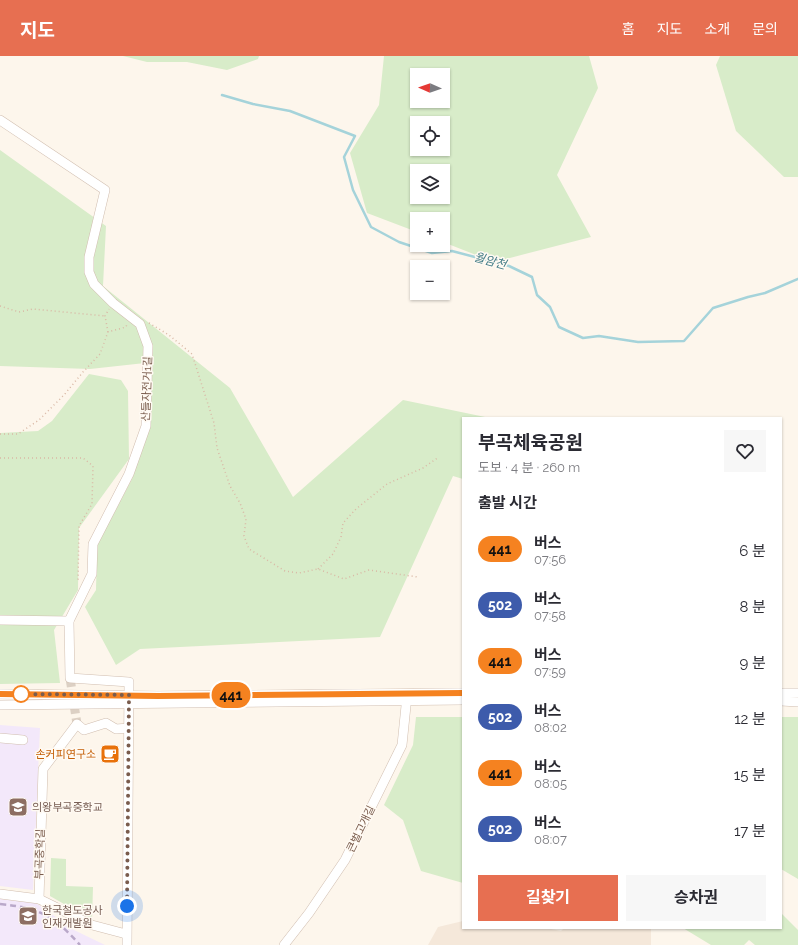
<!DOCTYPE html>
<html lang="ko">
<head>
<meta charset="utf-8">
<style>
	:root { --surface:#fff; --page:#f7f7f7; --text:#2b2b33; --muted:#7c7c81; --accent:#e76f51 }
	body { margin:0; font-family:Raleway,"Noto Sans KR",sans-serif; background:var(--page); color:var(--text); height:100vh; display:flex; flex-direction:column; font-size:15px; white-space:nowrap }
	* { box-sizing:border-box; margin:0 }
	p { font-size:13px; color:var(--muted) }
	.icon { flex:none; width:22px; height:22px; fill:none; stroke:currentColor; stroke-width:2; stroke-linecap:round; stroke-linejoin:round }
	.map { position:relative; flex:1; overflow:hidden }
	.panel { position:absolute; left:462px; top:361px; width:320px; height:512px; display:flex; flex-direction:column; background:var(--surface); border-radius:0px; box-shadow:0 1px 3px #0004 }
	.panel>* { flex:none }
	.badge { padding:0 8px; border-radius:13px; font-size:14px; line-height:26px }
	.needle { width:26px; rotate:272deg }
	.tools { position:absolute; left:410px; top:12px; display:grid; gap:8px }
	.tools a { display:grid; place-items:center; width:40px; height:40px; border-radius:0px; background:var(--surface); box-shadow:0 1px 3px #0004; font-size:20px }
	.you { position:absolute; width:20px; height:20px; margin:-10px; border:3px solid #fff; border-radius:50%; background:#1a73e8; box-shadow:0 0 0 6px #1a73e833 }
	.map>.badge { position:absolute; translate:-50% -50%; box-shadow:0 0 0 2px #fff }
	h2 { padding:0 16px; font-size:15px; line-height:36px }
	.round { display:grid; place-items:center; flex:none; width:42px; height:42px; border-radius:0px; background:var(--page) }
	.overview { display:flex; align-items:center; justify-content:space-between; height:68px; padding:0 16px }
	h1 { font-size:19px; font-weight:700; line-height:30px }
	.cta { display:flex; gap:8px; margin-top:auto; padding:8px 16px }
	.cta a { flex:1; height:46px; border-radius:0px; background:var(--accent); color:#fff; font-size:16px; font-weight:700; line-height:46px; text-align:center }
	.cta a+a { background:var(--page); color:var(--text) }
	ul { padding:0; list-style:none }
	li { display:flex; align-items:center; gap:12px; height:56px; padding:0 16px }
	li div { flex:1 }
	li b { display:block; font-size:15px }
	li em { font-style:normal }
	li .badge { min-width:44px; font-weight:700; text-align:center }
	header { display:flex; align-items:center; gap:24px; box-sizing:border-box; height:56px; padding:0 20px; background:var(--accent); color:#fff }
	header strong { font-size:19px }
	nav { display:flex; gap:22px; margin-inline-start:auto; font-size:14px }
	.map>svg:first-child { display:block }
	.residential { fill:#f5e8da }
	.education { fill:#f3e8fa }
	.green { fill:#d8ecc9; fill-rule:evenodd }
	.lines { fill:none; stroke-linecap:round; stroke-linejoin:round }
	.stream { stroke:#a5d3da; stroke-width:2.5 }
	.minor-tunnel { stroke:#dcd0c4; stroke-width:9; stroke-dasharray:9 4.5; stroke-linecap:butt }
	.minor-casing { stroke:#d1beb0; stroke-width:10 }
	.path { stroke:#d9b8a5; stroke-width:1.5; stroke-dasharray:1 3; stroke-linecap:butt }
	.minor { stroke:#fff; stroke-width:9 }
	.rail { stroke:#b9a8c9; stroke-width:2.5; stroke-dasharray:6 4; stroke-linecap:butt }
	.line-casing { stroke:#fff; stroke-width:9 }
	.line { stroke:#f58220; stroke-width:6 }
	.walk { stroke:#7a5c4d; stroke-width:4; stroke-dasharray:0 7.2 }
	.stop-dot { fill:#fff; stroke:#f58220; stroke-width:2 }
	.labels { text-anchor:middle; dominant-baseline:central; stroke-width:3; stroke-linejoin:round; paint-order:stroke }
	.street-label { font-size:11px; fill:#7a5c4d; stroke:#fffaf3 }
	.food-label { font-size:11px; fill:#c56008; stroke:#fffaf3; text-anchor:end }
	.education-label { font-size:11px; fill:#785e54; stroke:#fffaf3; text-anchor:start }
	.water-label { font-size:12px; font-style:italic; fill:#437c86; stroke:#fffaf3 }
</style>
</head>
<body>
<header>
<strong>지도</strong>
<nav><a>홈</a><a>지도</a><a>소개</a><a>문의</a></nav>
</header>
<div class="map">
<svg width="798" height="889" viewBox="0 0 798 889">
	<rect width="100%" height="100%" fill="#fdf6ec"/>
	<path class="residential" d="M 463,865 L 463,872 L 546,872 L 561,875 L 564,872 L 651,872 L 651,889 L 428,889 L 438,871 Z"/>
	<g class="education">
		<path d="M 0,669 L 40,672 L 33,834 L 0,830 Z"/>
		<path d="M 0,843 L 36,847 L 74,874 L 105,889 L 0,889 Z"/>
	</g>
	<g class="green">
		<path d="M 123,0 L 259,0 L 258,3 L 227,14 L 187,6 L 147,6 Z"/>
		<path d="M 384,0 L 589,0 L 598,32 L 557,119 L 591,181 L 494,206 L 443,186 L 443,163 L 417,163 L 417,176 L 367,157 L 350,97 L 379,49 ZM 417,19 L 443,19 L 443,45 L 417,45 ZM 417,67 L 443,67 L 443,93 L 417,93 ZM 417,115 L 443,115 L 443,141 L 417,141 Z"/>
		<path d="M 720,0 L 798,0 L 798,121 L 784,121 L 736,75 L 716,9 Z"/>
		<path d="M 0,94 L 106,170 L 103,230 L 230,332 L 293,441 L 403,344 L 490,362 L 463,362 L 463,423 L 453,420 L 380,581 L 140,593 L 116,609 L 85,551 L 96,534 L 97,489 L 132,423 L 151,367 L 145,307 L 90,313 L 0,310 Z"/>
		<path d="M 89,318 L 121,324 L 128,335 L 129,403 L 79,472 L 78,534 L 54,574 L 60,627 L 0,628 L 0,377 L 38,375 L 52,365 Z"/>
		<path d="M 416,661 L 463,661 L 463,827 L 421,815 L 403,764 L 384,749 L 413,689 Z"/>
		<path d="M 781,661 L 798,661 L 798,823 L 781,813 Z"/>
		<path d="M 51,802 L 66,803 L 66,830 L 93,831 L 92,864 L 50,840 Z"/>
		<path d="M 781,857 L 798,874 L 798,889 L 755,889 L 749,884 L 744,889 L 711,889 L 683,872 L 781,872 Z"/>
	</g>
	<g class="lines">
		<path class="stream" d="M 222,39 L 253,48 L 290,55 L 355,80 L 344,101 L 353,134 L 371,171 L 399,186 L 432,197 L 452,195 L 509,210 L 532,221 L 537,239 L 550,251 L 559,271 L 583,282 L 599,280 L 638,286 L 684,285 L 713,252 L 748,241 L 765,237 L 798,223"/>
		<path class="minor-tunnel" d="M 70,622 L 77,668"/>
		<defs>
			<g id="minor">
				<path d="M 0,64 L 105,134 L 89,201 L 89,216 L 94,228 L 113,247 L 140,268 L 148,290 L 146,370 L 129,418 L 93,488 L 92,518 L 69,565 L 70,622 L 129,626 L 127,889"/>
				<path d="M 0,564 L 69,565"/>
				<path d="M 781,637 L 798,637"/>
				<path d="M 0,638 L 158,640 L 463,637"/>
				<path d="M 781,645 L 798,646"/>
				<path d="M 0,649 L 463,644"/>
				<path d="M 0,682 L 23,684"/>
				<path d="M 0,838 L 39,843 L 92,869 L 126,878"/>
				<path d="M 39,843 L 43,713 L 77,668 L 84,674 L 106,667 L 116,673 L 129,672"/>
				<path d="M 284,889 L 309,857 L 345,804 L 402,689 L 407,640"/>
			</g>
		</defs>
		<use href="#minor" class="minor-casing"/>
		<g class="path">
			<path d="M 0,250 L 19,256 L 33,253 L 105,260"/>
			<path d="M 149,267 L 169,279 L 192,298 L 214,367 L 217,392 L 230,430 L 240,447 L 246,463 L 244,480 L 249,493 L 285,515 L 299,517 L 318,513 L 344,523 L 369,514 L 418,521"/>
			<path d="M 108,276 L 105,260 L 109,253"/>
			<path d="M 0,378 L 18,378 L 39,364 L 64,339 L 83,316 L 100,298 L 108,276 L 126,271 L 127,268"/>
			<path d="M 0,402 L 83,402 L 93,410 L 92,448 L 79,470 L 78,526"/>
			<path d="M 318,513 L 333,498 L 341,481 L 343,467 L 356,453 L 387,428 L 423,412 L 439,401"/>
		</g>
		<use href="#minor" class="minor"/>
		<path class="rail" d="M 0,848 C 40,852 53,859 80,889"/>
	</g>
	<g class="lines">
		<defs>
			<path id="line" d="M 0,638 L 158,640 L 463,637"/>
		</defs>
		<use href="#line" class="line-casing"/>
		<use href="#line" class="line"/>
		<path class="walk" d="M 21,638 L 129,639 L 127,850"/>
	</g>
	<defs>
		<symbol id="cafe-square" viewBox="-11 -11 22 22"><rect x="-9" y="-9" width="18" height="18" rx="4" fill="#e8710a" stroke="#fffaf3"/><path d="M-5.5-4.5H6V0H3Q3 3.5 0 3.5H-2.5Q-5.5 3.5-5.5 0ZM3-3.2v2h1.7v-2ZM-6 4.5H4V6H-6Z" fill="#fff"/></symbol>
		<symbol id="school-square" viewBox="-11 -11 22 22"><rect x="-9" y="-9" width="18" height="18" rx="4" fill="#8d6e63" stroke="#fffaf3"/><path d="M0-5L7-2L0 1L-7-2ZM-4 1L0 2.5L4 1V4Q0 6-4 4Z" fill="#fff"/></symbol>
		<symbol id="university-square" viewBox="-11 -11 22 22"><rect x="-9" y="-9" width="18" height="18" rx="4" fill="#8d6e63" stroke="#fffaf3"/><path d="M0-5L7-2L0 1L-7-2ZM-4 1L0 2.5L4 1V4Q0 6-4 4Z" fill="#fff"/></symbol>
	</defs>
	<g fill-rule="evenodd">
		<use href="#cafe-square" x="99" y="687" width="22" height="22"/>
		<use href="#school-square" x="7" y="740" width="22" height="22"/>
		<use href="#university-square" x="17" y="849" width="22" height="22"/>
	</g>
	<circle class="stop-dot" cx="21" cy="638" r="8"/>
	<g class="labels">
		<g class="street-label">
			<text transform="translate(147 333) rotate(-88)">산들자전거1길</text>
			<text transform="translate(361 773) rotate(-64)">큰벌고개길</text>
			<text transform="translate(40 798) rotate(-88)">부곡중학길</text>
		</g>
		<g class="food-label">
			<text x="96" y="698">손커피연구소</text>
		</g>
		<g class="education-label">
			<text x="32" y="751">의왕부곡중학교</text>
			<text x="42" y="854">한국철도공사<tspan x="42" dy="13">인재개발원</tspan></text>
		</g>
		<g class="water-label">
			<text transform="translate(490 205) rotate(15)">월암천</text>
		</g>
	</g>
</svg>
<div class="tools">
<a><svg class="needle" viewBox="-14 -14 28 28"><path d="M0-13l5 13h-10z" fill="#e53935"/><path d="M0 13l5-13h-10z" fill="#7c7c81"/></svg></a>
<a><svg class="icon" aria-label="locate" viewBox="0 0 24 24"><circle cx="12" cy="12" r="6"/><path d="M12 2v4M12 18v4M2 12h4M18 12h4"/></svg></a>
<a><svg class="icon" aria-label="layers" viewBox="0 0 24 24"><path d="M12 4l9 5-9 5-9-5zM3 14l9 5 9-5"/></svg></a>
<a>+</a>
<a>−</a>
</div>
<div class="you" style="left:127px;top:850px"></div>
<b class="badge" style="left:231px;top:639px;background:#f58220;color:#111">441</b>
<section class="panel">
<div class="overview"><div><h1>부곡체육공원</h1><p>도보 · 4 분 · 260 m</p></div><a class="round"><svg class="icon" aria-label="heart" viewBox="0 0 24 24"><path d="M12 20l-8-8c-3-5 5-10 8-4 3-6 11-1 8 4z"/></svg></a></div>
<h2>출발 시간</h2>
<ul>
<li><span class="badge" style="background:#f58220;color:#111">441</span><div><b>버스</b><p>07:56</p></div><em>6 분</em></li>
<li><span class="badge" style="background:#3d5bab;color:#fff">502</span><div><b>버스</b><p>07:58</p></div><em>8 분</em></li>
<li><span class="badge" style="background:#f58220;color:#111">441</span><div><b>버스</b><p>07:59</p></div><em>9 분</em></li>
<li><span class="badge" style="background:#3d5bab;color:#fff">502</span><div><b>버스</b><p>08:02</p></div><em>12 분</em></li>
<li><span class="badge" style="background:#f58220;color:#111">441</span><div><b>버스</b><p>08:05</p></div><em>15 분</em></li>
<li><span class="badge" style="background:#3d5bab;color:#fff">502</span><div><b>버스</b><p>08:07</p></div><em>17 분</em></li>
</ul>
<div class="cta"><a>길찾기</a><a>승차권</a></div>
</section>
</div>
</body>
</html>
